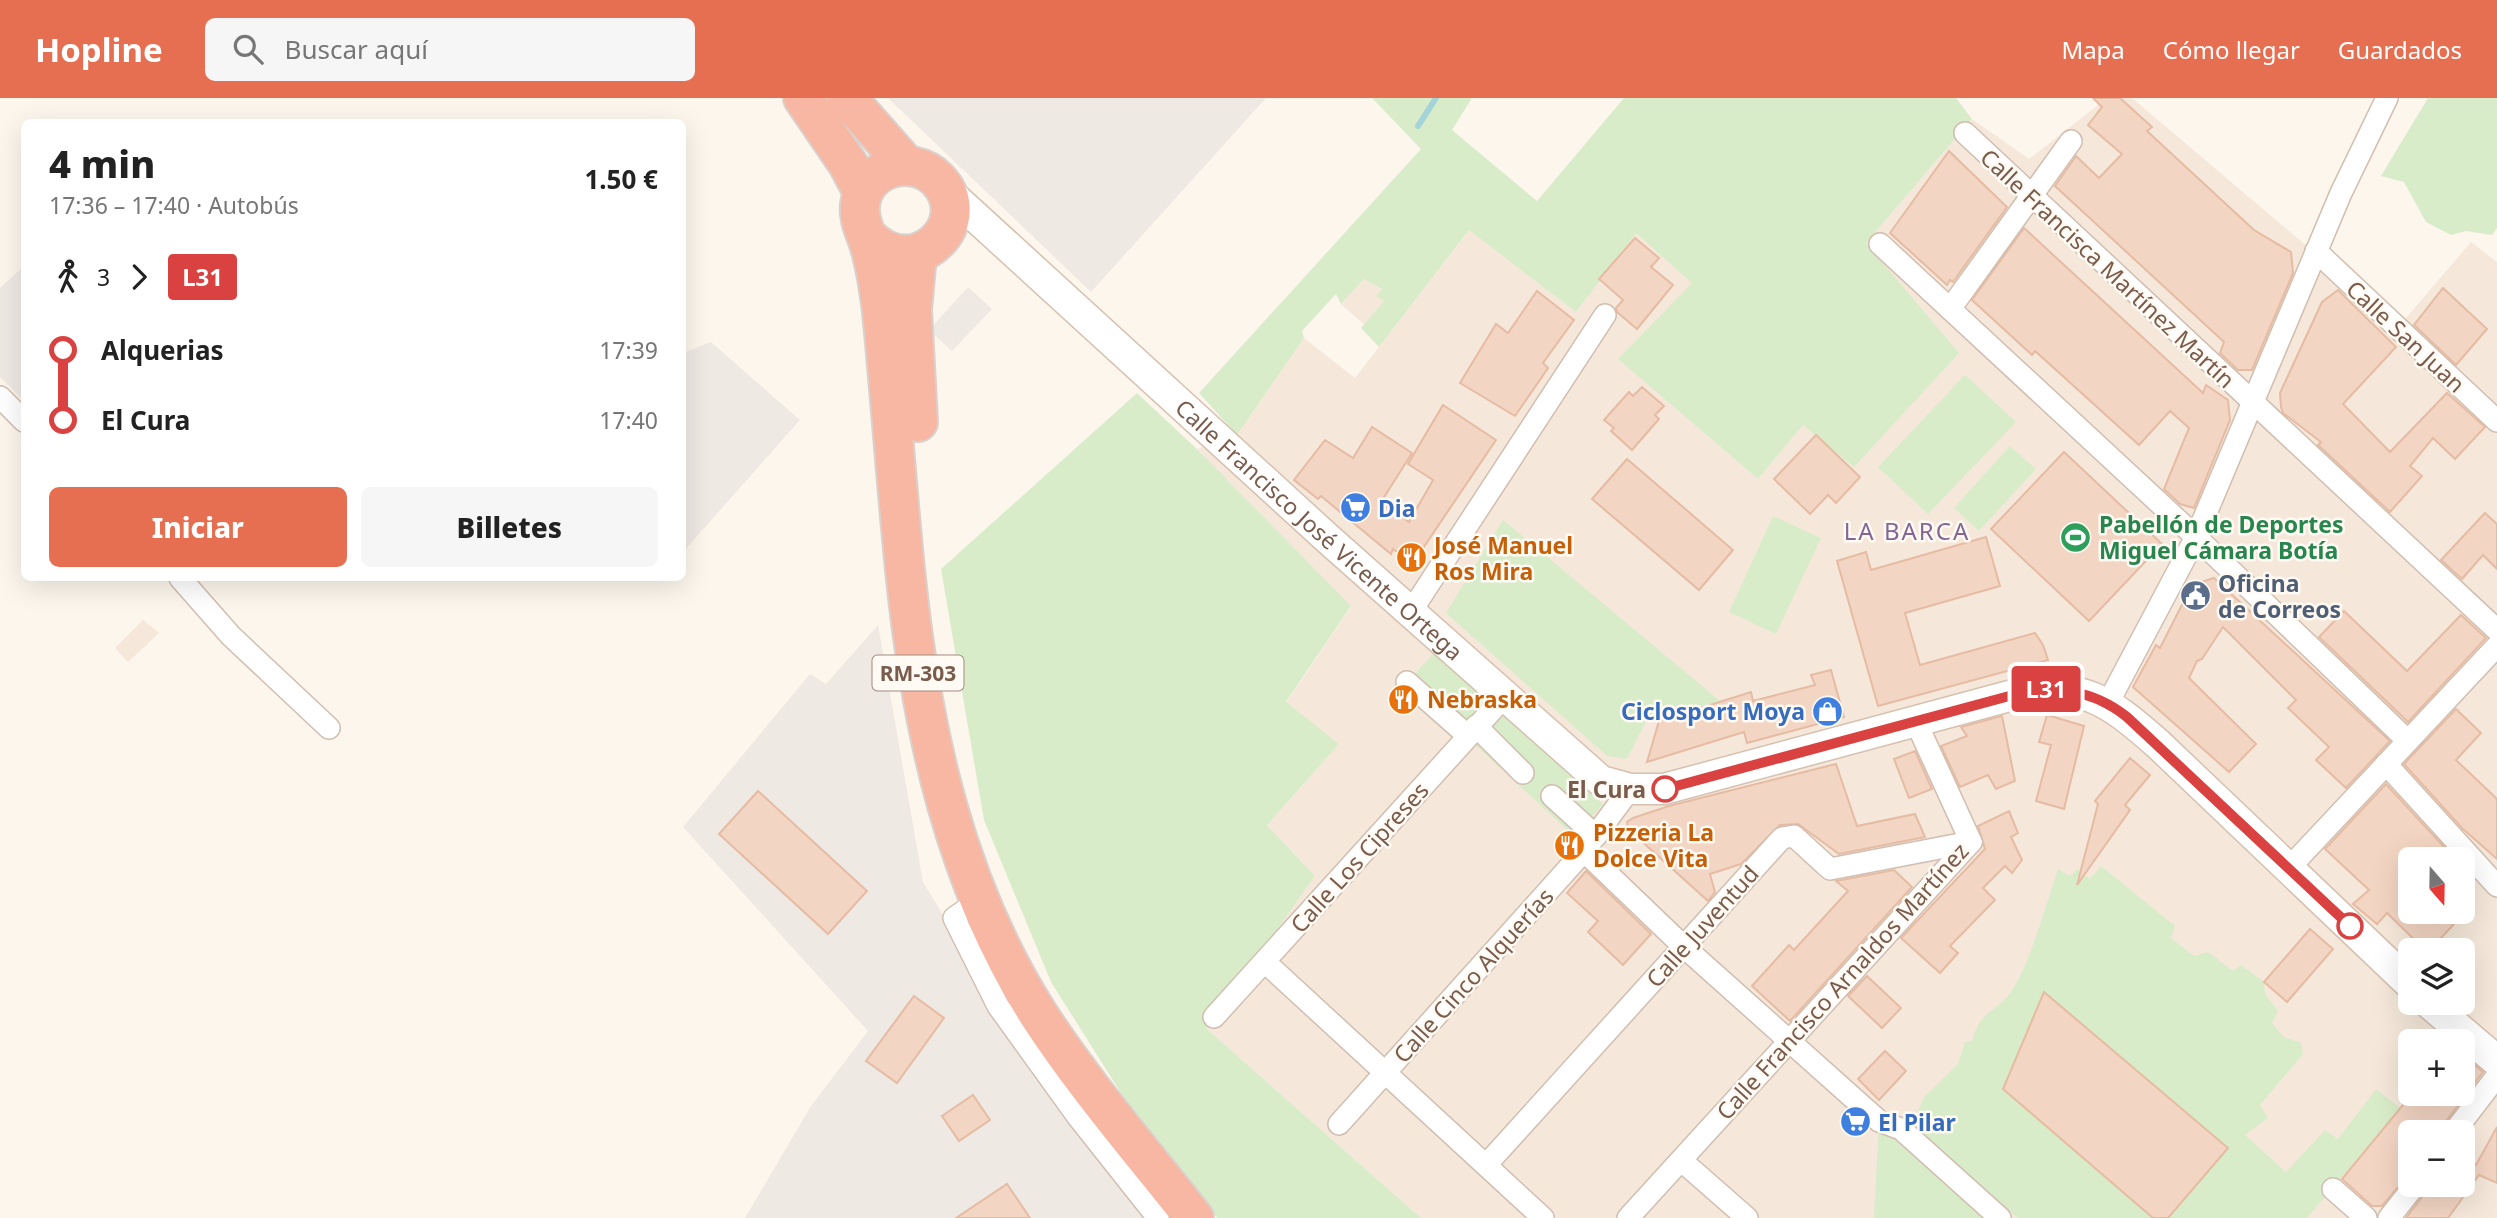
<!DOCTYPE html>
<html lang="es">
<head>
<meta charset="utf-8">
<style>
	:root { --surface:#fff; --page:#f6f6f6; --text:#222; --muted:#767676; --accent:#e76f51 }
	body { margin:0; font-family:"Noto Sans",sans-serif; background:var(--page); color:var(--text); height:100vh; display:flex; flex-direction:column; font-size:26px; white-space:nowrap }
	* { box-sizing:border-box; margin:0 }
	p { font-size:23px; color:var(--muted) }
	.icon { flex:none; width:38px; height:38px; fill:none; stroke:currentColor; stroke-width:2; stroke-linecap:round; stroke-linejoin:round }
	.map { position:relative; flex:1; overflow:hidden }
	.panel { position:absolute; left:21px; top:21px; width:665px; height:462px; display:flex; flex-direction:column; background:var(--surface); border-radius:10px; box-shadow:0 7px 28px #0002 }
	.panel>* { flex:none }
	.badge { padding:0 14px; border-radius:5px; font-size:24px; line-height:46px }
	.needle { width:46px; rotate:160deg }
	.fabs { position:absolute; left:2398px; top:749px; display:grid; gap:14px }
	.fabs a { display:grid; place-items:center; width:77px; height:77px; border-radius:10px; background:var(--surface); box-shadow:0 7px 28px #0002; font-size:35px }
	.map>.badge { position:absolute; translate:-50% -50%; box-shadow:0 0 0 4px #fff }
	.legs { display:flex; align-items:center; gap:10px; height:77px; padding:0 28px; font-size:23px }
	.legs p { margin-inline-start:auto }
	.overview { display:flex; align-items:center; justify-content:space-between; height:119px; padding:0 28px }
	h1 { font-size:38px; font-weight:800; line-height:52px }
	.cta { display:flex; gap:14px; margin-top:auto; padding:14px 28px }
	.cta a { flex:1; height:80px; border-radius:10px; background:var(--accent); color:#fff; font-size:28px; font-weight:800; line-height:80px; text-align:center }
	.cta a+a { background:var(--page); color:var(--text) }
	ul { padding:0 28px; list-style:none }
	li { display:flex; align-items:center; gap:24px; height:70px; font-size:26px }
	li i { display:grid; place-items:center; width:10px; height:100%; margin:0 9px; background:currentColor }
	li i::after { content:''; width:18px; height:18px; margin:-9px; border:5px solid; border-radius:50%; background:var(--surface) }
	li p { margin-inline-start:auto }
	li:first-child i { background:linear-gradient(#0000 50%,currentColor 0) }
	li:last-child i { background:linear-gradient(currentColor 50%,#0000 0) }
	header { display:flex; align-items:center; gap:42px; box-sizing:border-box; height:98px; padding:0 35px; background:var(--accent); color:#fff }
	header strong { font-size:33px }
	nav { display:flex; gap:38px; margin-inline-start:auto; font-size:24px }
	.search { width:490px; height:63px; background:var(--page); display:flex; align-items:center; gap:18px; box-sizing:border-box; padding:0 24px; border-radius:10px; color:var(--muted); font-size:26px }
	.map>svg:first-child { display:block }
	.residential { fill:#f5e8da; fill-rule:evenodd }
	.industrial { fill:#efe9e4 }
	.green { fill:#d8ecc9 }
	.lines { fill:none; stroke-linecap:round; stroke-linejoin:round }
	.stream { stroke:#a5d3da; stroke-width:6 }
	.building { fill:#f3d5c3; stroke:#e6bba3; stroke-width:2 }
	.street-casing { stroke:#d1beb0; stroke-width:24 }
	.secondary-casing { stroke:#d6c0b0; stroke-width:33 }
	.highway-casing { stroke:#dad1cd; stroke-width:42 }
	.street { stroke:#fff; stroke-width:21 }
	.secondary { stroke:#fff; stroke-width:30 }
	.highway { stroke:#f7b7a3; stroke-width:38 }
	.line-1-casing { stroke:#fff; stroke-width:16 }
	.line-1 { stroke:#da4241; stroke-width:10 }
	.stop-1-dot { fill:#fff; stroke:#da4241; stroke-width:3.5 }
	.labels { text-anchor:middle; dominant-baseline:central; stroke-width:5; stroke-linejoin:round; paint-order:stroke }
	.shield { fill:#fffaf3; stroke:#a28b7f; stroke-width:2 }
	.shield-label { font-size:21px; font-weight:bold; fill:#7a5c4d }
	.street-label { font-size:23px; fill:#7a5c4d; stroke:#fffaf3 }
	.shop-label { font-size:23px; font-weight:bold; fill:#366cbe; stroke:#fffaf3; text-anchor:start }
	.leisure-label { font-size:23px; font-weight:bold; fill:#27864d; stroke:#fffaf3; text-anchor:start }
	.food-label { font-size:23px; font-weight:bold; fill:#c56008; stroke:#fffaf3; text-anchor:start }
	.service-label { font-size:23px; font-weight:bold; fill:#4e5e75; stroke:#fffaf3; text-anchor:start }
	.stop-label { font-size:23px; font-weight:bold; fill:#7a5c4d; stroke:#fffaf3; text-anchor:end }
	.neighbourhood-label { font-size:24px; letter-spacing:2px; fill:#846695; stroke:#fffaf3 }
</style>
</head>
<body>
<header>
<strong>Hopline</strong>
<div class="search"><svg class="icon" aria-label="search" viewBox="0 0 24 24"><circle cx="10" cy="10" r="6"/><path d="M15 15l6 6"/></svg>Buscar aquí</div>
<nav><a>Mapa</a><a>Cómo llegar</a><a>Guardados</a></nav>
</header>
<div class="map">
<svg width="2497" height="1120" viewBox="0 0 2497 1120">
	<rect width="100%" height="100%" fill="#fdf6ec"/>
	<g class="residential">
		<path d="M 2107,0 L 2132,0 L 2400,227 L 2471,144 L 2497,164 L 2497,1120 L 1421,1120 L 1207,931 L 1315,778 L 1267,727 L 1339,646 L 1286,605 L 1351,509 L 1197,351 L 1237,337 L 1304,240 L 1355,280 L 1470,131 L 1576,214 L 1636,134 L 1693,185 L 1619,261 L 1758,381 L 1803,327 L 1866,145 L 1972,21 L 2029,61 ZM 2410,761 L 2462,761 L 2462,814 L 2410,814 ZM 2410,852 L 2462,852 L 2462,905 L 2410,905 ZM 2410,943 L 2462,943 L 2462,996 L 2410,996 ZM 2410,1034 L 2462,1034 L 2462,1087 L 2410,1087 Z"/>
		<path d="M 1364,181 L 1382,191 L 1384,203 L 1366,228 L 1341,206 Z"/>
		<path d="M 143,522 L 159,535 L 128,564 L 115,550 Z"/>
	</g>
	<g class="industrial">
		<path d="M 888,0 L 1266,0 L 1091,194 Z"/>
		<path d="M 24,168 L 24,303 L 0,279 L 0,190 Z"/>
		<path d="M 968,189 L 992,211 L 952,253 L 929,232 Z"/>
		<path d="M 711,244 L 800,322 L 683,454 L 683,255 Z"/>
		<path d="M 878,527 L 923,784 L 998,908 L 1150,1120 L 745,1120 L 811,1008 L 868,933 L 683,729 L 810,576 L 826,586 Z"/>
	</g>
	<g class="green">
		<path d="M 1372,0 L 1472,0 L 1452,32 L 1537,103 L 1624,0 L 1956,0 L 1972,21 L 1866,145 L 1959,255 L 1854,369 L 1803,327 L 1758,381 L 1618,261 L 1692,185 L 1636,135 L 1576,214 L 1469,132 L 1379,249 L 1361,230 L 1384,203 L 1376,198 L 1382,191 L 1364,181 L 1341,206 L 1336,196 L 1302,233 L 1304,240 L 1237,337 L 1199,295 L 1421,51 Z"/>
		<path d="M 2428,0 L 2497,0 L 2497,130 L 2492,137 L 2466,133 L 2451,137 L 2426,124 L 2404,84 L 2381,78 Z"/>
		<path d="M 1965,277 L 2016,324 L 1928,416 L 1878,369 Z"/>
		<path d="M 1137,295 L 1197,351 L 1351,508 L 1286,604 L 1339,646 L 1267,727 L 1315,778 L 1207,931 L 1421,1120 L 1217,1120 L 1126,1003 L 1051,884 L 984,722 L 941,471 Z"/>
		<path d="M 2010,348 L 2036,371 L 1979,433 L 1954,410 Z"/>
		<path d="M 1773,418 L 1821,440 L 1776,536 L 1729,514 Z"/>
		<path d="M 1503,422 L 1720,603 L 1646,623 L 1627,661 L 1607,658 L 1446,515 Z"/>
		<path d="M 1434,555 L 1603,706 L 1575,739 L 1407,584 Z"/>
		<path d="M 2101,768 L 2175,828 L 2171,840 L 2194,858 L 2208,854 L 2233,873 L 2241,867 L 2264,884 L 2265,896 L 2278,913 L 2272,925 L 2284,939 L 2301,945 L 2303,956 L 2260,1007 L 2268,1020 L 2245,1037 L 2286,1074 L 2325,1032 L 2338,1041 L 2376,991 L 2400,1010 L 2307,1120 L 2018,1120 L 1936,1050 L 1914,1021 L 1925,998 L 1958,966 L 1965,944 L 1972,943 C 1979,916 1991,916 2008,898 C 2028,874 2047,803 2058,771 L 2070,778 L 2077,771 L 2090,781 Z"/>
		<path d="M 1879,1023 L 2000,1120 L 1874,1120 Z"/>
	</g>
	<g class="lines">
		<path class="stream" d="M 1418,28 L 1436,0"/>
	</g>
	<g class="building">
		<path d="M 2093,0 L 2120,0 L 2152,29 L 2147,33 L 2254,132 L 2291,154 L 2293,175 L 2252,272 L 2238,272 L 2220,255 L 2224,244 L 2055,88 L 2076,58 L 2099,80 L 2122,56 L 2088,27 L 2102,9 Z"/>
		<path d="M 1949,53 L 2007,109 L 1953,184 L 1950,182 L 1947,187 L 1890,135 Z"/>
		<path d="M 2024,130 L 2203,295 L 2206,287 L 2228,302 L 2230,322 L 2194,410 L 2180,406 L 2164,391 L 2189,330 L 2170,313 L 2139,347 L 2035,253 L 2032,257 L 1972,202 Z"/>
		<path d="M 1635,140 L 1659,160 L 1651,169 L 1673,187 L 1637,231 L 1617,214 L 1616,210 L 1623,202 L 1599,181 Z"/>
		<path d="M 2443,190 L 2487,231 L 2456,267 L 2414,227 Z"/>
		<path d="M 2338,192 L 2396,249 L 2343,306 L 2390,354 L 2447,295 L 2485,329 L 2455,361 L 2433,340 L 2410,368 L 2422,378 L 2390,414 L 2318,347 L 2321,344 L 2283,315 L 2281,309 L 2280,295 L 2322,204 Z"/>
		<path d="M 1537,193 L 1574,222 L 1543,265 L 1548,270 L 1515,318 L 1460,285 L 1496,226 L 1508,235 Z"/>
		<path d="M 1642,289 L 1664,308 L 1655,317 L 1659,321 L 1632,352 L 1611,333 L 1614,330 L 1604,322 L 1629,294 L 1633,298 Z"/>
		<path d="M 1443,307 L 1496,342 L 1413,465 L 1393,451 L 1391,456 L 1321,398 L 1318,401 L 1294,382 L 1325,342 L 1353,360 L 1372,329 L 1412,355 L 1381,404 L 1409,424 L 1433,382 L 1408,366 Z"/>
		<path d="M 1816,337 L 1860,379 L 1836,405 L 1828,397 L 1810,416 L 1774,381 Z"/>
		<path d="M 2064,354 L 2162,446 L 2089,523 L 1991,431 Z"/>
		<path d="M 1627,361 L 1733,452 L 1699,492 L 1592,401 Z"/>
		<path d="M 2485,415 L 2497,426 L 2497,471 L 2483,457 L 2462,481 L 2441,462 Z"/>
		<path d="M 1986,439 L 2000,488 L 1905,515 L 1920,567 L 2035,535 L 2043,547 L 2048,562 L 1878,608 L 1837,463 L 1866,454 L 1871,472 Z"/>
		<path d="M 2214,480 L 2390,643 L 2346,690 L 2316,662 L 2329,649 L 2288,610 L 2296,602 L 2223,529 L 2202,561 L 2197,563 L 2189,580 L 2256,646 L 2229,674 L 2133,589 L 2156,547 L 2160,550 L 2192,487 Z"/>
		<path d="M 2344,513 L 2407,573 L 2461,517 L 2486,540 L 2408,624 L 2319,539 Z"/>
		<path d="M 1831,572 L 1844,619 L 1747,645 L 1744,634 L 1647,664 L 1659,623 L 1751,594 L 1753,603 L 1815,587 L 1811,577 Z"/>
		<path d="M 2456,611 L 2481,635 L 2456,662 L 2497,701 L 2497,761 L 2462,730 L 2404,666 Z"/>
		<path d="M 2047,617 L 2084,628 L 2064,711 L 2036,703 L 2051,647 L 2039,644 Z"/>
		<path d="M 2002,618 L 2015,683 L 1996,691 L 1988,677 L 1960,689 L 1941,648 L 1967,638 L 1961,629 Z"/>
		<path d="M 1915,653 L 1932,691 L 1909,700 L 1894,661 Z"/>
		<path d="M 2130,660 L 2150,677 L 2125,707 L 2130,712 L 2077,787 L 2098,706 L 2095,703 Z"/>
		<path d="M 1836,666 L 1857,728 L 1915,716 L 1925,739 L 1839,756 L 1798,726 L 1780,727 L 1741,766 L 1710,776 L 1715,794 L 1708,803 L 1628,731 L 1627,724 L 1633,720 L 1669,708 Z"/>
		<path d="M 2386,686 L 2445,750 L 2434,761 L 2410,761 L 2410,814 L 2465,814 L 2430,852 L 2425,852 L 2387,815 L 2377,826 L 2353,806 L 2369,792 L 2325,751 Z"/>
		<path d="M 758,693 L 867,793 L 828,836 L 719,736 Z"/>
		<path d="M 2009,713 L 2018,735 L 2011,739 L 2022,762 L 2012,775 L 2005,768 L 1983,790 L 1995,802 L 1950,848 L 1958,855 L 1940,875 L 1901,840 L 1985,751 L 1978,728 Z"/>
		<path d="M 1894,772 L 1912,789 L 1790,923 L 1752,888 L 1789,847 L 1794,852 L 1848,793 L 1836,783 Z"/>
		<path d="M 1586,773 L 1651,836 L 1623,867 L 1588,834 L 1598,823 L 1567,795 Z"/>
		<path d="M 2310,831 L 2333,851 L 2287,904 L 2264,884 Z"/>
		<path d="M 1867,878 L 1901,910 L 1882,930 L 1848,898 Z"/>
		<path d="M 2044,894 L 2228,1050 L 2168,1120 L 2153,1120 L 2003,991 Z"/>
		<path d="M 914,898 L 944,920 L 897,985 L 866,963 Z"/>
		<path d="M 1885,953 L 1906,973 L 1879,1002 L 1858,981 Z"/>
		<path d="M 2462,956 L 2483,974 L 2444,1026 L 2441,1034 L 2410,1034 L 2410,1075 L 2382,1108 L 2372,1108 L 2342,1081 L 2412,996 L 2462,996 Z"/>
		<path d="M 973,997 L 990,1022 L 959,1043 L 942,1018 Z"/>
		<path d="M 2497,1029 L 2497,1085 L 2479,1077 L 2448,1120 L 2406,1120 L 2425,1095 L 2428,1087 L 2462,1087 L 2462,1060 L 2476,1067 Z"/>
		<path d="M 1007,1086 L 1030,1120 L 956,1120 Z"/>
	</g>
	<g class="lines">
		<defs>
			<g id="street">
				<path d="M 1965,35 L 2497,532"/>
				<path d="M 1880,146 L 2196,439 L 2408,643"/>
				<path d="M 2316,153 L 2497,323"/>
				<path d="M 1950,211 L 2071,43"/>
				<path d="M 0,299 L 24,323"/>
				<path d="M 180,480 L 231,538 L 329,630"/>
				<path d="M 1410,515 L 1605,217"/>
				<path d="M 1407,584 L 1467,637"/>
				<path d="M 2108,605 L 2196,439 L 2341,95 L 2387,0"/>
				<path d="M 1916,624 L 1971,744"/>
				<path d="M 1476,628 L 1523,675"/>
				<path d="M 2386,666 L 2497,788"/>
				<path d="M 1552,698 L 1596,738"/>
				<path d="M 1584,753 L 1683,848 L 1879,1023 L 1901,1031 L 2000,1120"/>
				<path d="M 2289,770 L 2497,548"/>
				<path d="M 980,802 L 954,820 L 998,908 L 1078,1019 L 1158,1120"/>
				<path d="M 1265,864 L 1543,1120"/>
				<path d="M 1214,919 L 1504,599"/>
				<path d="M 1339,1026 L 1584,753 L 1630,691"/>
				<path d="M 2454,1034 L 2497,978"/>
				<path d="M 1682,1063 L 1747,1120"/>
				<path d="M 1486,1067 L 1782,740 L 1794,738 L 1830,771 L 1971,744"/>
				<path d="M 2333,1091 L 2366,1120"/>
				<path d="M 1628,1120 L 1971,744"/>
				<path d="M 2389,1120 L 2415,1087"/>
			</g>
			<g id="secondary">
				<path id="s1" d="M 945,91 L 1327,440 L 1601,683 L 1630,691 L 1664,691 L 2013,597 C 2082,582 2109,603 2158,646 L 2410,886"/>
				<path d="M 2429,905 L 2497,963"/>
			</g>
			<g id="highway">
				<path d="M 803,0 L 848,66 L 863,94"/>
				<path d="M 847,0 L 906,67"/>
				<path d="M 868,139 C 915,188 979,123 937,81 C 911,55 864,70 860,107 C 858,123 867,137 871,152 C 882,194 884,236 888,279 C 894,346 899,414 906,481 C 922,633 955,785 1038,916 C 1084,987 1142,1054 1194,1120"/>
				<path d="M 917,156 L 912,212 L 918,324"/>
			</g>
		</defs>
		<use href="#street" class="street-casing"/>
		<use href="#secondary" class="secondary-casing"/>
		<use href="#highway" class="highway-casing"/>
		<use href="#street" class="street"/>
		<use href="#secondary" class="secondary"/>
		<use href="#highway" class="highway"/>
	</g>
	<g class="lines">
		<defs>
			<path id="line-1" d="M 1665,691 L 2013,597 C 2056,588 2092,591 2127,619 L 2350,828"/>
		</defs>
		<use href="#line-1" class="line-1-casing"/>
		<use href="#line-1" class="line-1"/>
	</g>
	<defs>
		<symbol id="supermarket-disc" viewBox="-11 -11 22 22"><circle r="9.5" fill="#3f7fe0" stroke="#fffaf3"/><path d="M-6-5.5h2.5l.6 2H6L4.5 2H-2.5L-4.4-4H-6ZM-1.5 3.2a1.3 1.3 0 1 0 .1 0ZM3 3.2a1.3 1.3 0 1 0 .1 0Z" fill="#fff"/></symbol>
		<symbol id="stadium-disc" viewBox="-11 -11 22 22"><circle r="9.5" fill="#2e9e5b" stroke="#fffaf3"/><path d="M0-5a6.5 5 0 1 0 0 10a6.5 5 0 1 0 0-10ZM-3.5-1.8h7v3.6h-7Z" fill="#fff"/></symbol>
		<symbol id="restaurant-disc" viewBox="-11 -11 22 22"><circle r="9.5" fill="#e8710a" stroke="#fffaf3"/><path d="M-5-6h1v4h1v-4h1v4h1v-4h1v5L-1.5 .5V6h-2V.5L-5-1ZM5-6V6H3V1.5H1.5Q1.5-4 5-6Z" fill="#fff"/></symbol>
		<symbol id="civic-disc" viewBox="-11 -11 22 22"><circle r="9.5" fill="#5c6f8a" stroke="#fffaf3"/><path d="M-.6-6.5H3V-4.5H.6V-3L4-1V1h2V6H-6V1h2V-1L-.6-3ZM-1.2 2.5V6h2.4V2.5Z" fill="#fff"/></symbol>
		<symbol id="shop-disc" viewBox="-11 -11 22 22"><circle r="9.5" fill="#3f7fe0" stroke="#fffaf3"/><path d="M-5-2.5h2.3a2.7 3.5 0 0 1 5.4 0H5L5.5 6h-11ZM-1.5-2.5h3a1.5 2.3 0 0 0-3 0Z" fill="#fff"/></symbol>
	</defs>
	<g fill-rule="evenodd">
		<use href="#supermarket-disc" x="1338" y="392" width="35" height="35"/>
		<use href="#stadium-disc" x="2058" y="422" width="35" height="35"/>
		<use href="#restaurant-disc" x="1394" y="442" width="35" height="35"/>
		<use href="#civic-disc" x="2178" y="480" width="35" height="35"/>
		<use href="#restaurant-disc" x="1386" y="584" width="35" height="35"/>
		<use href="#shop-disc" x="1810" y="596" width="35" height="35"/>
		<use href="#restaurant-disc" x="1552" y="730" width="35" height="35"/>
		<use href="#supermarket-disc" x="1838" y="1006" width="35" height="35"/>
	</g>
	<g class="stop-1-dot">
		<circle cx="1665" cy="691" r="12"/>
		<circle cx="2350" cy="828" r="12"/>
	</g>
	<g class="labels">
		<rect class="shield" x="872.5" y="557.5" width="91" height="35" rx="5"/>
		<g class="shield-label">
			<text x="918" y="575">RM-303</text>
		</g>
		<g class="street-label">
			<text transform="translate(2108 170) rotate(43)">Calle Francisca Martínez Martín</text>
			<text transform="translate(2406 238) rotate(43)">Calle San Juan</text>
			<text stroke="none"><textPath href="#s1" startOffset="506">Calle Francisco José Vicente Ortega</textPath></text>
			<text transform="translate(1359 759) rotate(-48)">Calle Los Cipreses</text>
			<text transform="translate(1702 828) rotate(-48)">Calle Juventud</text>
			<text transform="translate(1473 877) rotate(-48)">Calle Cinco Alquerías</text>
			<text transform="translate(1842 883) rotate(-48)">Calle Francisco Arnaldos Martínez</text>
		</g>
		<g class="shop-label">
			<text x="1378" y="410">Dia</text>
			<text x="1805" y="613" text-anchor="end">Ciclosport Moya</text>
			<text x="1878" y="1024">El Pilar</text>
		</g>
		<g class="leisure-label">
			<text x="2099" y="426">Pabellón de Deportes<tspan x="2099" dy="26">Miguel Cámara Botía</tspan></text>
		</g>
		<g class="food-label">
			<text x="1434" y="447">José Manuel<tspan x="1434" dy="26">Ros Mira</tspan></text>
			<text x="1427" y="601">Nebraska</text>
			<text x="1593" y="734">Pizzeria La<tspan x="1593" dy="26">Dolce Vita</tspan></text>
		</g>
		<g class="service-label">
			<text x="2218" y="485">Oficina<tspan x="2218" dy="26">de Correos</tspan></text>
		</g>
		<g class="stop-label">
			<text x="1646" y="691">El Cura</text>
		</g>
		<g class="neighbourhood-label">
			<text x="1907" y="432">LA BARCA</text>
		</g>
	</g>
</svg>
<div class="fabs">
<a><svg class="needle" viewBox="-14 -14 28 28"><path d="M0-13l5 13h-10z" fill="#e53935"/><path d="M0 13l5-13h-10z" fill="#767676"/></svg></a>
<a><svg class="icon" aria-label="layers" viewBox="0 0 24 24"><path d="M12 4l9 5-9 5-9-5zM3 14l9 5 9-5"/></svg></a>
<a>+</a>
<a>−</a>
</div>
<b class="badge" style="left:2046px;top:591px;background:#da4241;color:#fff">L31</b>
<section class="panel">
<div class="overview"><div><h1>4 min</h1><p>17:36 – 17:40 · Autobús</p></div><b>1.50 €</b></div>
<div class="legs"><svg class="icon" aria-label="walk" viewBox="0 0 24 24"><circle cx="13" cy="4" r="2"/><path d="M13 8l-2 6 4 7M11 14l-3 7M7 12l3-4h3l4 4"/></svg>3<svg class="icon" aria-label="forward" viewBox="0 0 24 24"><path d="M9 5l7 7-7 7"/></svg><b class="badge" style="background:#da4241;color:#fff">L31</b></div>
<ul>
<li><i style="color:#da4241"></i><b>Alquerias</b><p>17:39</p></li>
<li><i style="color:#da4241"></i><b>El Cura</b><p>17:40</p></li>
</ul>
<div class="cta"><a>Iniciar</a><a>Billetes</a></div>
</section>
</div>
</body>
</html>
